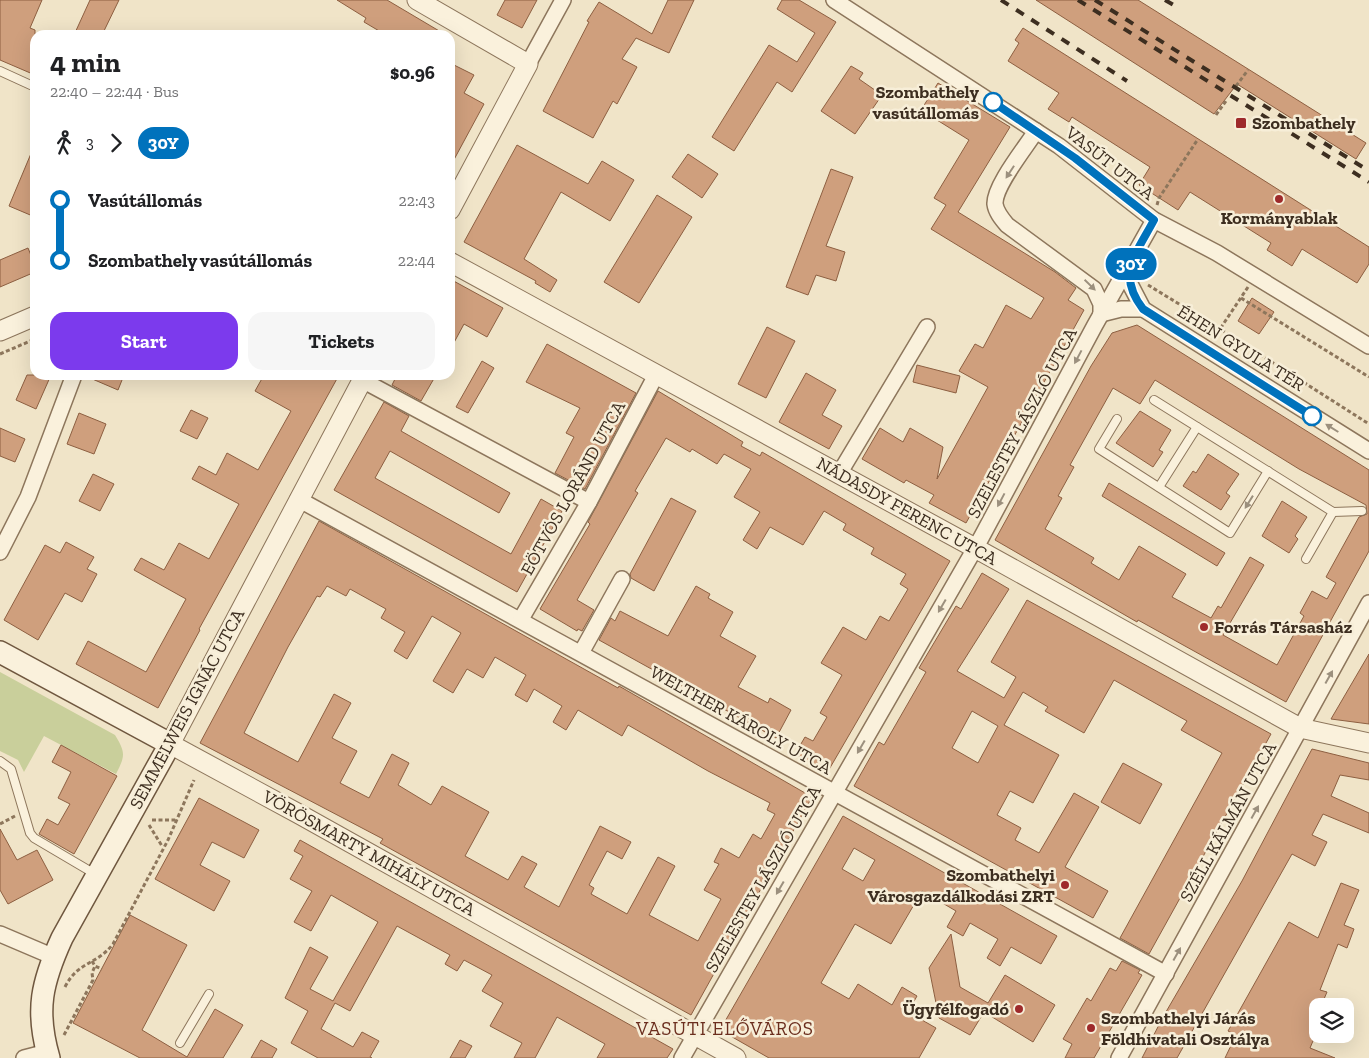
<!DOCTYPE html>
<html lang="en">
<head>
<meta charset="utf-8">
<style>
	:root { --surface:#fff; --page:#f6f6f6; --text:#202124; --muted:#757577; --accent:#7c3aed }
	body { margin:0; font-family:"Zilla Slab",serif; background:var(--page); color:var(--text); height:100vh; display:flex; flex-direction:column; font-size:19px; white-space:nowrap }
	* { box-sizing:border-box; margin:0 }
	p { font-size:16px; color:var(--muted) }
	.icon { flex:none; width:28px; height:28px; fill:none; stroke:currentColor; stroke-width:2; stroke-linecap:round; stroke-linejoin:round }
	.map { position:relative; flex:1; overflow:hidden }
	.side { position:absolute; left:30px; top:30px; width:425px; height:350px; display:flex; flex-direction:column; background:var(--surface); border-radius:15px; box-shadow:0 5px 20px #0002 }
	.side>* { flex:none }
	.badge { padding:0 10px; border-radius:16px; font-size:18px; line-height:32px }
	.controls { position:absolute; left:1309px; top:998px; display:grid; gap:10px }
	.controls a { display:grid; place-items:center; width:45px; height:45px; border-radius:10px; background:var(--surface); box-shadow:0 5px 20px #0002; font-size:25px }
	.map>.badge { position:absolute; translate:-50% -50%; box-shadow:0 0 0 2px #fff }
	.legs { display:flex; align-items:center; gap:8px; height:55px; padding:0 20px; font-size:16px }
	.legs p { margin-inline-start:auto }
	.headline { display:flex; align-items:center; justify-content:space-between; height:85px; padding:0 20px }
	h1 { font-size:28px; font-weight:800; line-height:38px }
	.cta { display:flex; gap:10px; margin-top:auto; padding:10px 20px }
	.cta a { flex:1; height:58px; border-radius:15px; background:var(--accent); color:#fff; font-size:20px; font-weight:800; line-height:58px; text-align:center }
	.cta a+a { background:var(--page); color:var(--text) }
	ul { padding:0 20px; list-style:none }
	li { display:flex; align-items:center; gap:18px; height:60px; font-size:19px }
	li i { display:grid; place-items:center; width:8px; height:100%; margin:0 6px; background:currentColor }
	li i::after { content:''; width:12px; height:12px; margin:-6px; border:4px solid; border-radius:50%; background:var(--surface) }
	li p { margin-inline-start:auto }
	li:first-child i { background:linear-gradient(#0000 50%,currentColor 0) }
	li:last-child i { background:linear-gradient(currentColor 50%,#0000 0) }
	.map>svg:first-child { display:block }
	.green { fill:#c9cf9b }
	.building { fill:#cf9f7d; stroke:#8d5f41; fill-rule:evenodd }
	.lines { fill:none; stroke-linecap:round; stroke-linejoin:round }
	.service-casing { stroke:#8d765c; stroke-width:10 }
	.minor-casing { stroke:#8d765c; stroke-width:18 }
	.tertiary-casing { stroke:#8d765c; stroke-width:21 }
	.secondary-casing { stroke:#6f573f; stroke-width:24 }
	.path { stroke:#8d765c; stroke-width:3; stroke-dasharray:4 2.5; stroke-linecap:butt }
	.service { stroke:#faf1dc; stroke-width:8 }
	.minor { stroke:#faf1dc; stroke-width:15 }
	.tertiary { stroke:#faf1dc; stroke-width:19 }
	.secondary { stroke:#faf1dc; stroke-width:21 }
	.rail { stroke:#3d2e20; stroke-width:4; stroke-dasharray:9 9; stroke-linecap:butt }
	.oneway { fill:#9c907e }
	.line-1-casing { stroke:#fff; stroke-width:11 }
	.line-1 { stroke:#0072bc; stroke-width:8 }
	.stop-1-dot { fill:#fff; stroke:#0072bc; stroke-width:2.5 }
	.poi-dot { fill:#9e2a2b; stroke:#f7eed8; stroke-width:2 }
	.labels { text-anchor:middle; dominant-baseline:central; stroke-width:5; stroke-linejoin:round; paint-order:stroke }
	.stop-label { font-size:18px; font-weight:bold; fill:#3d2e20; stroke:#f7eed8; text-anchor:end }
	.poi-label { font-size:18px; font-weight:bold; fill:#3d2e20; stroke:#f7eed8; text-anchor:start }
	.street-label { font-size:18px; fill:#3d2e20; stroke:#f7eed8 }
	.neighbourhood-label { font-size:19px; letter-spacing:1px; fill:#6b2e1e; stroke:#f7eed8 }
</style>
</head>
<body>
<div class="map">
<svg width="1369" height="1058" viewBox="0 0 1369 1058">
	<rect width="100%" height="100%" fill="#f0e4c8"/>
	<path class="green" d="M 0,672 L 115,735 C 126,753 125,756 116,774 L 44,736 L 24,772 L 18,760 L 0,751 Z"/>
	<g class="building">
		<path d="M 0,0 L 42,0 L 30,28 L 35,30 L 35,75 L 0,60 Z"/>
		<path d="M 90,0 L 119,0 L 102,35 L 74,35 Z"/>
		<path d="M 337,0 L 387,0 L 446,35 L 386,35 L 364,22 L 366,18 Z"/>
		<path d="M 505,0 L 537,0 L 522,28 L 497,15 Z"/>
		<path d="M 668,0 L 694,0 L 669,53 L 636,38 L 622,59 L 637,67 L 617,104 L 613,101 L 593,138 L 543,111 L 589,22 L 587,21 L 599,2 L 652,34 Z"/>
		<path d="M 782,0 L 799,0 L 836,22 L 792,92 L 777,82 L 734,151 L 712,137 L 769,45 L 797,62 L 815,33 L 777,9 Z"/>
		<path d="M 1036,0 L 1138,0 L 1366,143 L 1356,159 L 1237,84 L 1214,114 Z"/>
		<path d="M 1023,28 L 1369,247 L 1369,264 L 1357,283 L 1302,249 L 1292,266 L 1267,250 L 1271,243 L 1190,192 L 1178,210 L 1139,185 L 1150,167 L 1072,117 L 1069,122 L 1048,109 L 1059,93 L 1008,61 L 1019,43 L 1015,40 Z"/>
		<path d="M 450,63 L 474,75 L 464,93 L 484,104 L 450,167 Z"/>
		<path d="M 851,66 L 863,73 L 859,79 L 882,95 L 855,134 L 821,111 Z"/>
		<path d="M 938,83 L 1010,127 L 958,212 L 1055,272 L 1076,288 L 1068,300 L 1084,310 L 966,523 L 929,503 L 934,495 L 906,480 L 904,483 L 862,459 L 880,428 L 903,442 L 910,428 L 943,447 L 937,479 L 988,387 L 959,371 L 975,344 L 983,348 L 1006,305 L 1031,319 L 1044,298 L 931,229 L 946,205 L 934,198 L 969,140 L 921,110 Z"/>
		<path d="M 35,144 L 35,217 L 9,206 Z"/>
		<path d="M 517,145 L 588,184 L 602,161 L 634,180 L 610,221 L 561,192 L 524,259 L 557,280 L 550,292 L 535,283 L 536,281 L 464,242 Z"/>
		<path d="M 688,154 L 718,174 L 702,198 L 672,177 Z"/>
		<path d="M 831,169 L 853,177 L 826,246 L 845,252 L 836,281 L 816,275 L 808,295 L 786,287 Z"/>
		<path d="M 657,195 L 692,217 L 639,303 L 604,282 Z"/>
		<path d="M 28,248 L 35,265 L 35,272 L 0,287 L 0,260 Z"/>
		<path d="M 450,279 L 503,308 L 487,337 L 464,324 L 450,350 Z"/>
		<path d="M 1252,298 L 1274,312 L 1259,334 L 1238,321 Z"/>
		<path d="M 1137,325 L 1369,470 L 1369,551 L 1286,702 L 1138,620 L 1137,622 L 995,540 L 1091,366 L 1112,333 ZM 1155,380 L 1299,469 L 1366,505 L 1367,514 L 1359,517 L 1326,577 L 1336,583 L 1327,599 L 1312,591 L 1300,613 L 1304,616 L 1277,665 L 1223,635 L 1264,565 L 1250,557 L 1221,608 L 1218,606 L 1211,618 L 1172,597 L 1186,574 L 1139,546 L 1119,580 L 1091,563 L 1094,558 L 1045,529 L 1062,498 L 1058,496 L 1074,467 L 1070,465 L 1113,388 L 1140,404 Z"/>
		<path d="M 767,327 L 795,341 L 766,398 L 738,384 Z"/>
		<path d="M 547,344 L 636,393 L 585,489 L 555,473 L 574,437 L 566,433 L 580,408 L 526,382 Z"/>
		<path d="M 482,361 L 494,368 L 468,413 L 456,407 Z"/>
		<path d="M 917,365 L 960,376 L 956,393 L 913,382 Z"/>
		<path d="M 806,373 L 836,390 L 822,415 L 842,426 L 829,449 L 779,422 Z"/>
		<path d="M 27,375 L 51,375 L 36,409 L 16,400 Z"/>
		<path d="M 83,375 L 124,375 L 118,390 Z"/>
		<path d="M 264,375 L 339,375 L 199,629 L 200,630 L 158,708 L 76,664 L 88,641 L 146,672 L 186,599 L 134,570 L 141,558 L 164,570 L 179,543 L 209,559 L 239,504 L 192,479 L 199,466 L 216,475 L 227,453 L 258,470 L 291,411 L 255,391 Z"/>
		<path d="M 397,375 L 436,375 L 421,401 L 392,385 Z"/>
		<path d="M 658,391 L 743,442 L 741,446 L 760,456 L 762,452 L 950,561 L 827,773 L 795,754 L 805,737 L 813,741 L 827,717 L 820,713 L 842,675 L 821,663 L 843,627 L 866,640 L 880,616 L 889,621 L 908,589 L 900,584 L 906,574 L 871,554 L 874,548 L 843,530 L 846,524 L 824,511 L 803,545 L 770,527 L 757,549 L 743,540 L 760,512 L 734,497 L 751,469 L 724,454 L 717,464 L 692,449 L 690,452 L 666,438 L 635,491 L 638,493 L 577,600 L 594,610 L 582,631 L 578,629 L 577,631 L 540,609 L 590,524 L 588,522 Z"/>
		<path d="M 384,402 L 409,416 L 401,431 L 510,493 L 499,513 L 390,451 L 375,478 L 511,554 L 541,499 L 562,511 L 517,592 L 334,490 Z"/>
		<path d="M 191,410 L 208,418 L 197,439 L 180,431 Z"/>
		<path d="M 1140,411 L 1171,430 L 1159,450 L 1163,452 L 1153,467 L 1116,443 Z"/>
		<path d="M 79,413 L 106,424 L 94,454 L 67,444 Z"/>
		<path d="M 0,428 L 25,439 L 15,462 L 0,456 Z"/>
		<path d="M 1208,454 L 1239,474 L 1226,493 L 1230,496 L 1221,510 L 1183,486 L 1193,471 L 1196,473 Z"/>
		<path d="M 93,474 L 114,484 L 100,511 L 79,501 Z"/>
		<path d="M 1109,483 L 1225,553 L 1217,566 L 1102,496 Z"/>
		<path d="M 671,498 L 696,511 L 654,591 L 631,578 L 630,574 Z"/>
		<path d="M 1282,501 L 1307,517 L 1295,536 L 1298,539 L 1289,553 L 1262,536 Z"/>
		<path d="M 319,521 L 618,688 L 619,686 L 812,797 L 691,1015 L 380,843 L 383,839 L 200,743 ZM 327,586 L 346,596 L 350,589 L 386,609 L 381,618 L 405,632 L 394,651 L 407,659 L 432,616 L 461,633 L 433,681 L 453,693 L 467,669 L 483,678 L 495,657 L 526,675 L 515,695 L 527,702 L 534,689 L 562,706 L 553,722 L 566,730 L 578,710 L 622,736 L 628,725 L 708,771 L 770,803 L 767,810 L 775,814 L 761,839 L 753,834 L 739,858 L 721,848 L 714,862 L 719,864 L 704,890 L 721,899 L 698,941 L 649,915 L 675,866 L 658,857 L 627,914 L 591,894 L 594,888 L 589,885 L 607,851 L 622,859 L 631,842 L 600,826 L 559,907 L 524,887 L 537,864 L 522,856 L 508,880 L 465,856 L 489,812 L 442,786 L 431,805 L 398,785 L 409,763 L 392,754 L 369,798 L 340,783 L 357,751 L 332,738 L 351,703 L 334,694 L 298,762 L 244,733 L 288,647 L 317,596 L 320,597 Z"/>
		<path d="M 66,542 L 94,557 L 87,569 L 97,574 L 82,602 L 65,593 L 38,640 L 4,620 L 45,545 L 60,553 Z"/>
		<path d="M 982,573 L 1009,589 L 957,671 L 1004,698 L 1016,677 L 991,662 L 1027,600 L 1271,734 L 1149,954 L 1120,938 L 1222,753 L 1181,730 L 1187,721 L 1114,680 L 1084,733 L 1045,711 L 1048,707 L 1023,692 L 1004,725 L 1059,755 L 1033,803 L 1010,791 L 997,815 L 1021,828 L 1015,840 L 1039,853 L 1074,793 L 1099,807 L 1065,867 L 1108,891 L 1093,918 L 854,786 L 879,742 L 884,745 L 926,672 L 919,668 L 956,606 L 961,609 ZM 972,711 L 998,726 L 978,763 L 952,748 Z"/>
		<path d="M 696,586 L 710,594 L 708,598 L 733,612 L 720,636 L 756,656 L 738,687 L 768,703 L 770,698 L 791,710 L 776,738 L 599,640 L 611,618 L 615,621 L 620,611 L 668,636 Z"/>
		<path d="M 1369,654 L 1369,724 L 1331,719 Z"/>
		<path d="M 61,745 L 117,776 L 74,854 L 39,834 L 47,819 L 58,825 L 70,804 L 58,798 L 71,772 L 52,762 Z"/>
		<path d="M 1312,749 L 1369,763 L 1369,780 L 1340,775 L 1331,796 L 1369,813 L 1369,833 L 1323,814 L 1312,835 L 1327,842 L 1315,866 L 1292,854 L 1177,1058 L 1142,1058 L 1163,1017 L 1242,881 Z"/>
		<path d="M 1123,763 L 1162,784 L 1140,824 L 1101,802 Z"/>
		<path d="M 199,798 L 259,830 L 244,858 L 212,842 L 200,865 L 230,881 L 214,911 L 155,879 Z"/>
		<path d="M 843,816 L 1057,936 L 1041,964 L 1011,947 L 1000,966 L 987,958 L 998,939 L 970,923 L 963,936 L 947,927 L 956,911 L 922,891 L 891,944 L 855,924 L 821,983 L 849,999 L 858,984 L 892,1005 L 902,987 L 917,996 L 908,1012 L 936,1028 L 919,1058 L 769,1058 L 720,1030 ZM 854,848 L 875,860 L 863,881 L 842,869 Z"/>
		<path d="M 0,829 L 17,860 L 37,850 L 53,880 L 8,904 L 0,890 Z"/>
		<path d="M 300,840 L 673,1049 L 667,1058 L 597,1058 L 605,1044 L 557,1017 L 535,1058 L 514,1058 L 522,1043 L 490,1026 L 503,1003 L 482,991 L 492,975 L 464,960 L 457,971 L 445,964 L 450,955 L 397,926 L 350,1011 L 335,1003 L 321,1029 L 353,1047 L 362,1032 L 379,1041 L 370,1057 L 372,1058 L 318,1058 L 291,1043 L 308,1011 L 285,998 L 310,947 L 328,957 L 310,989 L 333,1001 L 378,922 L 331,895 L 311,931 L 294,922 L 312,891 L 290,879 L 303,856 L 294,851 Z"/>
		<path d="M 1341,883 L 1359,890 L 1344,925 L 1354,929 L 1347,948 L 1338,944 L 1320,990 L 1327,992 L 1321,1006 L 1318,1006 L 1318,1029 L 1310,1048 L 1335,1058 L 1225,1058 L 1236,1035 L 1228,1031 L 1289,922 L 1318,938 Z"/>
		<path d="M 130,915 L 187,945 L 142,1030 L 187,1057 L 215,1009 L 243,1025 L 223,1058 L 140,1058 L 73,1023 Z"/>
		<path d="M 951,934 L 960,987 L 988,1003 L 1005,975 L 1055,1005 L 1033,1042 L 984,1012 L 970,1035 L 939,1018 L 929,968 Z"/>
		<path d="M 1122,961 L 1140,970 L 1138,973 L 1142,975 L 1094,1058 L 1065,1058 L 1072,1044 L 1063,1039 L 1087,998 L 1091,1001 L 1110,968 L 1116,971 Z"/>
		<path d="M 261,1040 L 277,1049 L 272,1058 L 251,1058 Z"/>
		<path d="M 460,1040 L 472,1046 L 465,1058 L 450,1058 Z"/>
	</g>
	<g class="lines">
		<defs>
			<g id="service">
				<path d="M 0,71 L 35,87"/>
				<path d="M 1154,400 L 1333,512 L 1362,511"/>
				<path d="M 1117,419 L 1099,449 L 1230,533 L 1268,471"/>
				<path d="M 1159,487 L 1197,427"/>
				<path d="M 1306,559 L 1333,512"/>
				<path d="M 0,761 L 11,769 L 30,833 L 34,838 L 95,874"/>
				<path d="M 180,1043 L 209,994"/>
			</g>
			<g id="minor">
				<path d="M 834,0 L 1059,146 L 1154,220 L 1217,253 L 1369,346"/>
				<path d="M 528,64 L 563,0"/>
				<path d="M 1036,131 C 1026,147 994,186 995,204 C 996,212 1002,219 1007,225 L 1094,289 L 1101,304 L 1101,314"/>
				<path d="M 1129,267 L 1130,284 L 1143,309 L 1369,451"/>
				<path d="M 1101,314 L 1121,309 L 1143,309"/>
				<path d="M 362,380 L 589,502"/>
				<path d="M 839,474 L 927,327"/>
				<path d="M 298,499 L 1166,974"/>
				<path d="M 0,552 L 28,497 L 74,375"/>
				<path d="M 521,619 L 589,502 L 656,375"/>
				<path d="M 581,653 L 622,579"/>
				<path d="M 0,934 L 54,957"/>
				<path d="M 24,1058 L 47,1052"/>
				<path d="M 682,1058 L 981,538 L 1095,325 L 1154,220"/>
				<path d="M 1119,1058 L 1369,603"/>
			</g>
			<g id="tertiary">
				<path d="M 417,0 L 528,64 L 450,210"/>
				<path d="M 450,262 L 975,548 L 1300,728 L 1369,743"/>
				<path d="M 0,331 L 35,316"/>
				<path d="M 365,375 L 170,744 L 299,814 L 736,1058"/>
			</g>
			<path id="secondary" d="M 0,652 L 170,744 L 62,938 C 42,982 35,1010 49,1058"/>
		</defs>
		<use href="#service" class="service-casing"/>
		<use href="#minor" class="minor-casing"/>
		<use href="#tertiary" class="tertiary-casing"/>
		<use href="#secondary" class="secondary-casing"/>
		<g class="path">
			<path d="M 1236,86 L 1248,70"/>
			<path d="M 1216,115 L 1226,101"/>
			<path d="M 1157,205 L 1159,198 L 1198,139"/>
			<path d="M 1148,285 L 1220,329"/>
			<path d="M 1248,287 L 1220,329 L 1369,424"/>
			<path d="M 1241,298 L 1369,377"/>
			<path d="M 0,354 L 35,339"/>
			<path d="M 152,820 L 175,820"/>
			<path d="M 0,824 L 15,816"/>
			<path d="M 149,825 L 162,846"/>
			<path d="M 92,961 L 95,966 L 102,969"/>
			<path d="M 65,987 C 78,961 97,965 113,944 L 168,840 L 194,780"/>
			<path d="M 64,1035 L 93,980 L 92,973 L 95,966"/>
		</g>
		<use href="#service" class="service"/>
		<use href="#minor" class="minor"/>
		<use href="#tertiary" class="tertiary"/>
		<use href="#secondary" class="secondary"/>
		<g class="rail">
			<path d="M 1001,0 L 1127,81"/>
			<path d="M 1078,0 L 1369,182"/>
			<path d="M 1095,0 L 1369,171"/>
			<path d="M 1165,0 L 1177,7"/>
		</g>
	</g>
	<defs><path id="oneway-solid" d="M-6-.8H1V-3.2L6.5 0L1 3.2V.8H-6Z" transform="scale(1.25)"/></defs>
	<g class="oneway">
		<use href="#oneway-solid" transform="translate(1010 172) rotate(123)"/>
		<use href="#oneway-solid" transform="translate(1090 285) rotate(44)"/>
		<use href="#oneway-solid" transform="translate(1078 357) rotate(118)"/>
		<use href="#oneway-solid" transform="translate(1332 428) rotate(-148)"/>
		<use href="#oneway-solid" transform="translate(1001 500) rotate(118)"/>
		<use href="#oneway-solid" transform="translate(1249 502) rotate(122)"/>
		<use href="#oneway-solid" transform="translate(942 606) rotate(120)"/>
		<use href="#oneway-solid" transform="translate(1329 677) rotate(-61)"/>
		<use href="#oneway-solid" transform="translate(861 747) rotate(120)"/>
		<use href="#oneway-solid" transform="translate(1255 812) rotate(-61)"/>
		<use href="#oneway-solid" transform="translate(780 888) rotate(120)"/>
		<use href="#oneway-solid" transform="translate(1177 954) rotate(-61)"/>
	</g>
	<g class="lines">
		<defs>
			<path id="line-1" d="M 993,102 L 1075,158 L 1154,220 C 1136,254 1116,274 1143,309 L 1312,416"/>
		</defs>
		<use href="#line-1" class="line-1-casing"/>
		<use href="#line-1" class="line-1"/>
	</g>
	<g class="stop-1-dot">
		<circle cx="993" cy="102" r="9"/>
		<circle cx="1312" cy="416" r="9"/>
	</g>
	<g class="poi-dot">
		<rect x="1235" y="117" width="12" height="12" rx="2.5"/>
		<circle cx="1279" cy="199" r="5"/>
		<circle cx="1204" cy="627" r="5"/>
		<circle cx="1065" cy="885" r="5"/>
		<circle cx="1019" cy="1009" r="5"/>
		<circle cx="1091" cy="1028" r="5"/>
	</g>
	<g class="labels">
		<g class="stop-label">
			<text x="979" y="92">Szombathely<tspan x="979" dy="21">vasútállomás</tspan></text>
		</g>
		<g class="poi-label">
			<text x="1252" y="123">Szombathely</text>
			<text x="1279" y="218" text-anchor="middle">Kormányablak</text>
			<text x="1214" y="627">Forrás Társasház</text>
			<text x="1055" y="875" text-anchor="end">Szombathelyi<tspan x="1055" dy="21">Városgazdálkodási ZRT</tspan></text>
			<text x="1009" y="1009" text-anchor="end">Ügyfélfogadó</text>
			<text x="1101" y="1018">Szombathelyi Járás<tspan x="1101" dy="21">Földhivatali Osztálya</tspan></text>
		</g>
		<g class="street-label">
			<text transform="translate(1110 163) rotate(38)">VASÚT UTCA</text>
			<text transform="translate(1241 348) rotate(32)">ÉHEN GYULA TÉR</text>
			<text transform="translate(1022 423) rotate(-62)">SZELESTEY LÁSZLÓ UTCA</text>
			<text transform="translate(573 488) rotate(-61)">EÖTVÖS LORÁND UTCA</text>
			<text transform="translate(907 511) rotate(29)">NÁDASDY FERENC UTCA</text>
			<text transform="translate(187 709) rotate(-62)">SEMMELWEIS IGNÁC UTCA</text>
			<text transform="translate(741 720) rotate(29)">WELTHER KÁROLY UTCA</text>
			<text transform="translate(1228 822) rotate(-61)">SZÉLL KÁLMÁN UTCA</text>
			<text transform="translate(369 853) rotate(29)">VÖRÖSMARTY MIHÁLY UTCA</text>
			<text transform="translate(763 879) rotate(-60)">SZELESTEY LÁSZLÓ UTCA</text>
		</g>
		<g class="neighbourhood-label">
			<text x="725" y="1028">VASÚTI ELŐVÁROS</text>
		</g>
	</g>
</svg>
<div class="controls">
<a><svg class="icon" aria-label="layers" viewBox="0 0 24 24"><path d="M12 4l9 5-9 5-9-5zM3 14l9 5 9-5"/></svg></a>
</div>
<b class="badge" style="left:1131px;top:264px;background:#0072bc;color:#fff">30Y</b>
<section class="side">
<div class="headline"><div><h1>4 min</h1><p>22:40 – 22:44 · Bus</p></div><b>$0.96</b></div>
<div class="legs"><svg class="icon" aria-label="walk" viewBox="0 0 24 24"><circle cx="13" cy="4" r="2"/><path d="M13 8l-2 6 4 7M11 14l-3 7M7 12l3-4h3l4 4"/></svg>3<svg class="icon" aria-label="forward" viewBox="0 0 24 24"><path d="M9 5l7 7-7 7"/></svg><b class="badge" style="background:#0072bc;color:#fff">30Y</b></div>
<ul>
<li><i style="color:#0072bc"></i><b>Vasútállomás</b><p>22:43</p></li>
<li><i style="color:#0072bc"></i><b>Szombathely vasútállomás</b><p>22:44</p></li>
</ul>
<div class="cta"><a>Start</a><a>Tickets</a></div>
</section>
</div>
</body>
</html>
